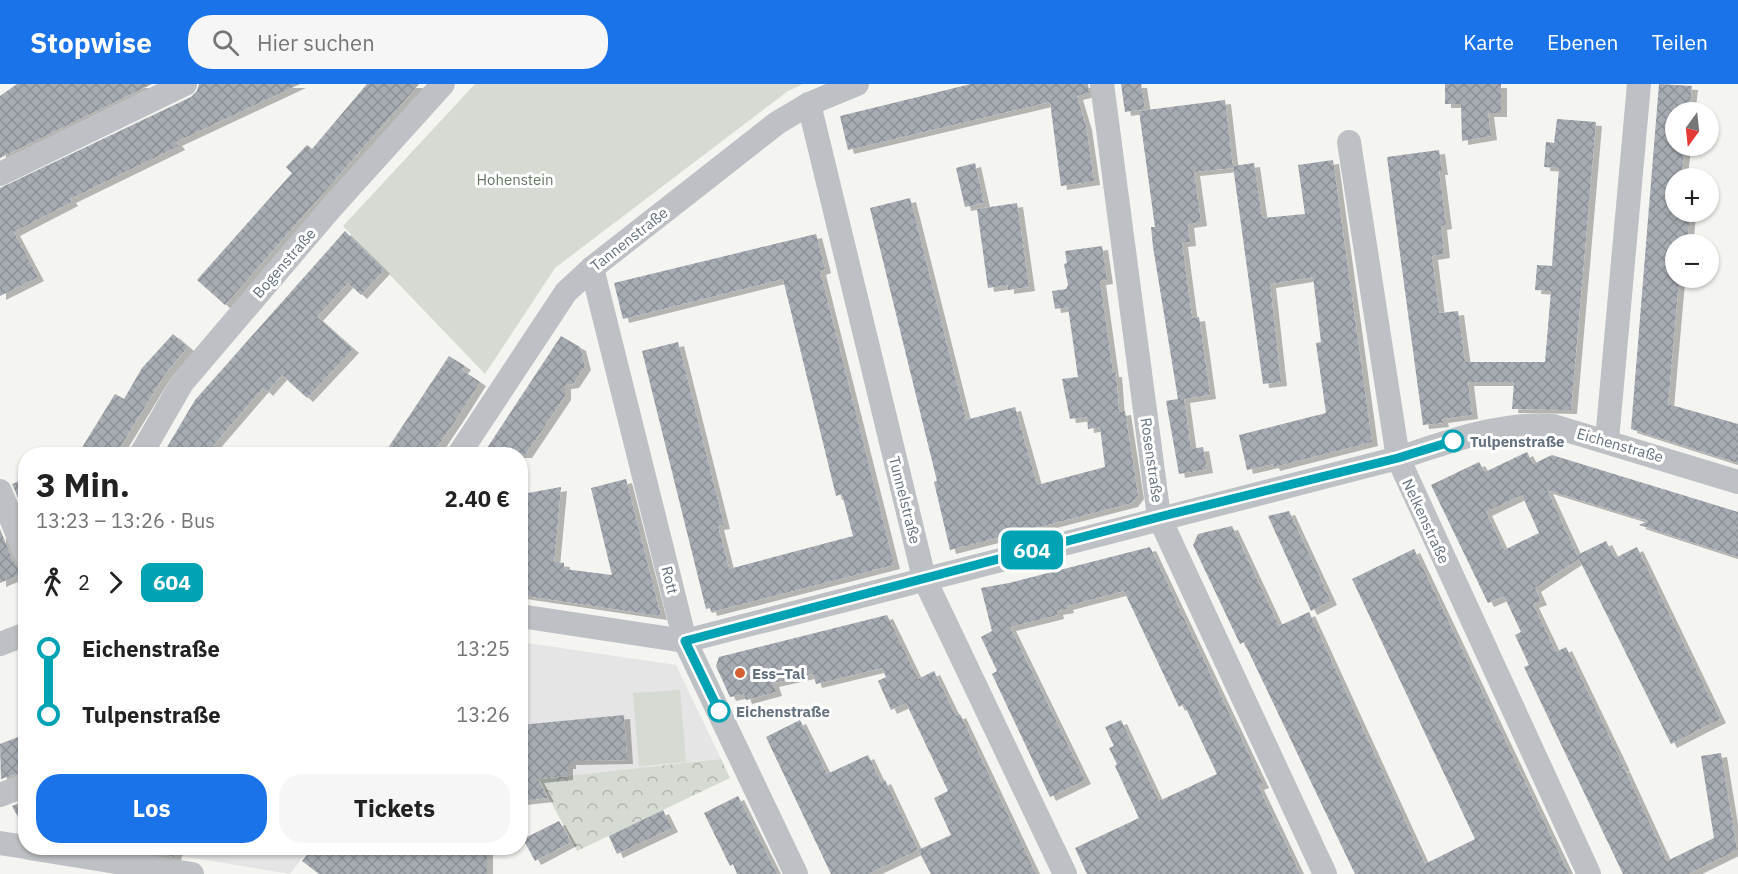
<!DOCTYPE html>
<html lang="de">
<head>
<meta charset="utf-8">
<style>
	:root { --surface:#fff; --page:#f6f6f6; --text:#222; --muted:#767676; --accent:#1a73e8 }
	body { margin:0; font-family:"IBM Plex Sans",sans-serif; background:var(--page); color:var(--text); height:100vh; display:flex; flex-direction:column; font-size:22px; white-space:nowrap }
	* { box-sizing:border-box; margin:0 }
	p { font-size:20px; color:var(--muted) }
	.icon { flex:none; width:33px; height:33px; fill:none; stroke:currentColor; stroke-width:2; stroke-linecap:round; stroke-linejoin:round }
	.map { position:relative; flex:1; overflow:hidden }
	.side { position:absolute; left:18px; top:363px; width:510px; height:408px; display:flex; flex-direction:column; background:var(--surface); border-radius:24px; box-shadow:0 2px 4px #0004 }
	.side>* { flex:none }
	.badge { padding:0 12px; border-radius:9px; font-size:21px; line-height:39px }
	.needle { width:39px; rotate:195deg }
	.fabs { position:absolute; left:1665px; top:18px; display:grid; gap:12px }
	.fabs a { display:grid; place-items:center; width:54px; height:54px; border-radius:50%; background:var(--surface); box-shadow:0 2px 4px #0004; font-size:30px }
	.map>.badge { position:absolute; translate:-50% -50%; box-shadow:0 0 0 3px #fff }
	.legs { display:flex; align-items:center; gap:9px; height:66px; padding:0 18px; font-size:20px }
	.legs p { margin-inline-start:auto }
	.headline { display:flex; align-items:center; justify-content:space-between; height:102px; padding:0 18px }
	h1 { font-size:33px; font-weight:700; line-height:45px }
	.cta { display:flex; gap:12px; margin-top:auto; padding:12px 18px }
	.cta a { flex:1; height:69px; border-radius:24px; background:var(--accent); color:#fff; font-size:24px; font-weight:700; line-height:69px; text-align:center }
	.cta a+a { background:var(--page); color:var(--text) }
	ul { padding:0 18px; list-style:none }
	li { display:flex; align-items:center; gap:21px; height:66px; font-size:22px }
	li i { display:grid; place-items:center; width:9px; height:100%; margin:0 8px; background:currentColor }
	li i::after { content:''; width:15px; height:15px; margin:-8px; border:4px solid; border-radius:50%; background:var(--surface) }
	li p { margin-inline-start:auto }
	li:first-child i { background:linear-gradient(#0000 50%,currentColor 0) }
	li:last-child i { background:linear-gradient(currentColor 50%,#0000 0) }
	header { display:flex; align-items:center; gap:36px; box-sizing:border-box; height:84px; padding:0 30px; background:var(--accent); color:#fff }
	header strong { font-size:28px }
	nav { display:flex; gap:33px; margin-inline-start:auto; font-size:21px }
	.search { width:420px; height:54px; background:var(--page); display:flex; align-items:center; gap:15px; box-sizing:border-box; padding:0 21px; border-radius:24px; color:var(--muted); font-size:22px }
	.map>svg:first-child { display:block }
	.built { fill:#e4e5e4 }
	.forest { fill:url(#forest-crowns) }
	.park { fill:#d5dad2 }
	.building { fill:url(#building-cross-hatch); fill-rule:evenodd; filter:url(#shadow) }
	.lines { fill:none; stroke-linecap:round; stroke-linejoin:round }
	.minor { stroke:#bdc0c4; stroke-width:24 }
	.line-1-casing { stroke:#fff; stroke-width:14 }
	.line-1 { stroke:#00a3b4; stroke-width:9 }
	.stop-1-dot { fill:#fff; stroke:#00a3b4; stroke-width:3 }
	.poi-dot { fill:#d46031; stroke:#fff; stroke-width:2 }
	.labels { text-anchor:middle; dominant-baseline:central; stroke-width:6; stroke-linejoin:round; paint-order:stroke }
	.park-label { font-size:15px; fill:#667764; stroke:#fff }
	.street-label { font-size:15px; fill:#65727f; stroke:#fff }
	.stop-label { font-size:15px; font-weight:bold; fill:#65727f; stroke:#fff; text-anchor:start }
	.poi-label { font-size:15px; font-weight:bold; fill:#65727f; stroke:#fff; text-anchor:start }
</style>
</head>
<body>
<header>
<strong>Stopwise</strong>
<div class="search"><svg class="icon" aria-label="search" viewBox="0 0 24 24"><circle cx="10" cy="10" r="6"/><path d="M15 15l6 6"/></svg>Hier suchen</div>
<nav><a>Karte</a><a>Ebenen</a><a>Teilen</a></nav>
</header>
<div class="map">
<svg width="1738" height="790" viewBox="0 0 1738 790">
	<defs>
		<pattern id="forest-crowns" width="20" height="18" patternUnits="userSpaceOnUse" patternTransform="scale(1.5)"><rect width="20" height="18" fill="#d5dad2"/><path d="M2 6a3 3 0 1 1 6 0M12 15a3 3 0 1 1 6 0" fill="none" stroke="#b0b5b0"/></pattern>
		<pattern id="building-cross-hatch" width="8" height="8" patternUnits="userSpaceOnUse" patternTransform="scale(1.5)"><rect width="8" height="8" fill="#a6acb2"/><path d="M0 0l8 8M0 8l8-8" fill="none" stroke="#8b9096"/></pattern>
		<filter id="shadow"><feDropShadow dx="6" dy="4" stdDeviation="0" flood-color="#0004"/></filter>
	</defs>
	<rect width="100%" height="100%" fill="#f4f4f0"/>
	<g class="built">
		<path d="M 520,558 L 676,581 L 721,675 L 521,697 Z"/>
		<path d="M 177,764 L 310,764 L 290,790 L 176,771 Z"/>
	</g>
	<path class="forest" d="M 721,675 L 730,694 L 577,767 L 539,695 Z"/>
	<g class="park">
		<path d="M 475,0 L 803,0 L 788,7 L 555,184 L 485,290 L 343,142 Z"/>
		<path d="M 680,606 L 686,678 L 639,682 L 633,609 Z"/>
	</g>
	<g class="building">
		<path d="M 17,0 L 152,0 L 0,74 L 0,12 Z"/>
		<path d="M 199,0 L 300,0 L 176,58 L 179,62 L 70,115 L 72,118 L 14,148 L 38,193 L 0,212 L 0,104 L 191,13 L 197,7 Z"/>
		<path d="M 367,0 L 419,0 L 225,221 L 197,196 L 292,89 L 286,83 L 307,61 L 312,65 Z"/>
		<path d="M 971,0 L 1088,0 L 1089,9 L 1077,12 L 1086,42 L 1094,97 L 1061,102 L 1050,18 L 848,66 L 840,32 Z"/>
		<path d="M 1121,0 L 1141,0 L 1145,25 L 1125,28 Z"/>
		<path d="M 1445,0 L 1501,0 L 1501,29 L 1488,29 L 1491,52 L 1462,57 L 1461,20 L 1445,20 Z"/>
		<path d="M 1659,0 L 1692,2 L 1689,28 L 1676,28 L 1676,62 L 1685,62 L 1682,87 L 1693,89 L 1693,94 L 1676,94 L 1676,128 L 1690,128 L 1687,160 L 1676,160 L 1676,194 L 1685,194 L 1679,195 L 1668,320 L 1738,340 L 1738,379 L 1631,345 Z"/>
		<path d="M 1225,16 L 1233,84 L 1194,88 L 1201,138 L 1188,140 L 1190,158 L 1182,159 L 1192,234 L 1199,233 L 1210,311 L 1184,315 L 1191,365 L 1203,363 L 1207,385 L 1179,390 L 1166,317 L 1178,315 L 1153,163 L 1151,143 L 1155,143 L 1139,27 Z"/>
		<path d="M 1557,35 L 1596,38 L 1571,326 L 1512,325 L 1514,298 L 1468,298 L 1472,331 L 1442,335 L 1443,339 L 1423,341 L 1387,73 L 1439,66 L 1442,87 L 1439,87 L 1446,141 L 1441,142 L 1444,170 L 1432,172 L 1439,229 L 1458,227 L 1465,278 L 1545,278 L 1551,207 L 1535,206 L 1537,181 L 1552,182 L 1559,84 L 1544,83 L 1546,58 L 1554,59 Z"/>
		<path d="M 1333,76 L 1372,358 L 1274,383 L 1273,380 L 1247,386 L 1239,351 L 1326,329 L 1316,259 L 1321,258 L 1313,193 L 1270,200 L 1281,298 L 1263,300 L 1233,82 L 1254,79 L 1262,134 L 1305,130 L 1298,81 Z"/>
		<path d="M 975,79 L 984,119 L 965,123 L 956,84 Z"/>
		<path d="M 910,114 L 966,336 L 1015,323 L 1037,401 L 1105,383 L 1100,343 L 1088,345 L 1087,333 L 1070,335 L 1062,295 L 1078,293 L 1068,223 L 1055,225 L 1052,207 L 1066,205 L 1068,201 L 1064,180 L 1067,179 L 1065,167 L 1102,162 L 1107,196 L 1100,197 L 1113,289 L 1116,289 L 1119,328 L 1125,327 L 1138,411 L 1132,419 L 950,466 L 934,398 L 937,397 L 870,124 Z"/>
		<path d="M 1017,119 L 1029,203 L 1008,206 L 1008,201 L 988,204 L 977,125 Z"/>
		<path d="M 345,147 L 384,186 L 361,211 L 348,199 L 317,233 L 353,265 L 307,314 L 282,291 L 267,308 L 263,304 L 213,362 L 218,370 L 163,370 L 195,316 Z"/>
		<path d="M 816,150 L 825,185 L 820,187 L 894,481 L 711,528 L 710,524 L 706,525 L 642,267 L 678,258 L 724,441 L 718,442 L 729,485 L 853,452 L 842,410 L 836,412 L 783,195 L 623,235 L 614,199 Z"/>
		<path d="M 173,250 L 188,263 L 165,290 L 116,370 L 78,370 L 115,310 L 124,315 L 142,284 Z"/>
		<path d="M 561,252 L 580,263 L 585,282 L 573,300 L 565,301 L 565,312 L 526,370 L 483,370 Z"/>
		<path d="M 449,272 L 465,282 L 462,286 L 480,298 L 461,328 L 433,370 L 384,370 Z"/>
		<path d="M 1527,368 L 1533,380 L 1552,371 L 1738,428 L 1738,473 L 1639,441 L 1648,437 L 1547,406 L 1579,475 L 1535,504 L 1541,517 L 1533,520 L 1556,568 L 1566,563 L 1624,683 L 1619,685 L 1624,684 L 1667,777 L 1714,754 L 1701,672 L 1721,669 L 1737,766 L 1688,790 L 1623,790 L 1524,583 L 1529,581 L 1515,551 L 1521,548 L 1504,512 L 1488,519 L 1431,401 L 1479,378 L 1485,388 ZM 1522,411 L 1539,449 L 1504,466 L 1486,428 Z"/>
		<path d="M 26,394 L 26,432 L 12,400 Z"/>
		<path d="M 626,395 L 661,532 L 520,511 L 520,472 L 528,409 L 561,403 L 554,478 L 564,479 L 564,485 L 612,491 L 591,404 Z"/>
		<path d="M 1289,427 L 1331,517 L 1311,527 L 1268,432 Z"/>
		<path d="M 1232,442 L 1279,542 L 1309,528 L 1425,780 L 1475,755 L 1352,495 L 1414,465 L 1569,790 L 1355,790 L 1244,558 L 1240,560 L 1193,461 L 1198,450 Z"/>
		<path d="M 0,445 L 13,477 L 18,483 L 26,485 L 26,488 L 0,499 Z"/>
		<path d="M 1606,457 L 1615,474 L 1637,463 L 1720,635 L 1671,660 L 1577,471 Z"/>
		<path d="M 1150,463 L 1263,700 L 1258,702 L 1300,790 L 1087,790 L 1075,764 L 1139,734 L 1115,682 L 1117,680 L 1109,664 L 1114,662 L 1105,643 L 1121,636 L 1159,717 L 1217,690 L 1184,620 L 1179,623 L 1124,507 L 1067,522 L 1068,525 L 1057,527 L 1058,531 L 1010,543 L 1085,696 L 1050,713 L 992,590 L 997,587 L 981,553 L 992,547 L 981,504 L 1009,499 Z"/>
		<path d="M 887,531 L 918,595 L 934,587 L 956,632 L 960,630 L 1036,790 L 931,790 L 918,766 L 951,751 L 934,714 L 948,707 L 906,619 L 891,626 L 878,597 L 886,593 L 882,584 L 816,600 L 813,590 L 773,599 L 776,608 L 746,616 L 744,610 L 730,613 L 716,582 L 719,573 Z"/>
		<path d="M 624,631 L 627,676 L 570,677 L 570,681 L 567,681 L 567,692 L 538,695 L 548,714 L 520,717 L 520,641 Z"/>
		<path d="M 800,636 L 827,690 L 868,671 L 881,698 L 885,696 L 918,766 L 868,790 L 831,790 L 766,653 Z"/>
		<path d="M 26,650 L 26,687 L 1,695 L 0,660 Z"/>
		<path d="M 738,712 L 777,790 L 737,790 L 733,780 L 730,782 L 704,729 Z"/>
		<path d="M 26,716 L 26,748 L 12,722 Z"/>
		<path d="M 663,726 L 672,744 L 617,770 L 609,752 Z"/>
		<path d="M 559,737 L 571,758 L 535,777 L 523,755 Z"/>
		<path d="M 144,764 L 177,764 L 175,773 L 143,768 Z"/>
		<path d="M 312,764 L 487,764 L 487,790 L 319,790 L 302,777 Z"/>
	</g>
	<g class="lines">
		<g class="minor">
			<path d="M 1102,0 L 1159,433 L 1325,790"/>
			<path d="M 809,20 L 924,494 L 1065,790"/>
			<path d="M 1349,58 L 1398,374 L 1589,790"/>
			<path d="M 0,90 L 185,0"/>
			<path d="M 592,184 L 685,557 L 796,790"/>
			<path d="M 1607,356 L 1639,0"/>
			<path d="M 141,370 L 182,299 L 331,124 L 443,0"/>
			<path d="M 459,370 L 566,208 L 592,184 L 777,39 L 809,20 L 857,0"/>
			<path d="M 0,407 L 26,471"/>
			<path d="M 520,532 L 685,557 L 1398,374 C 1449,358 1499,338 1553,342 L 1738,398"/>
			<path d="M 0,560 L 26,550"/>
			<path d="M 0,711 L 26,701"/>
			<path d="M 0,759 L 26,763"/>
			<path d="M 29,764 L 192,790"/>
		</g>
	</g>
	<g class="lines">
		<defs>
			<path id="line-1" d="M 719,627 L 685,557 L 1159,433 L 1398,374 L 1453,357"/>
		</defs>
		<use href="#line-1" class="line-1-casing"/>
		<use href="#line-1" class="line-1"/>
	</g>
	<g class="stop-1-dot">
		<circle cx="1453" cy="357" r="10"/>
		<circle cx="719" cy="627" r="10"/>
	</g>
	<circle class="poi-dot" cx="740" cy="589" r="6"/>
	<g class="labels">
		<g class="park-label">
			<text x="515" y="95">Hohenstein</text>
		</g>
		<g class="street-label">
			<text transform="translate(629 155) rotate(-38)">Tannenstraße</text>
			<text transform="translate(284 179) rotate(-49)">Bogenstraße</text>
			<text transform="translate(1620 361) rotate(16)">Eichenstraße</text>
			<text transform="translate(1152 376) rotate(82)">Rosenstraße</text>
			<text transform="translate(905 416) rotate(76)">Tunnelstraße</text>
			<text transform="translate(1426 437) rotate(65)">Nelkenstraße</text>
			<text transform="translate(670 496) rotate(76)">Rott</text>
		</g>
		<g class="stop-label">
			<text x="1470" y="357">Tulpenstraße</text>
			<text x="736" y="627">Eichenstraße</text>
		</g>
		<g class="poi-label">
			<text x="752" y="589">Ess–Tal</text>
		</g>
	</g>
</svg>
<div class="fabs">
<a><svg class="needle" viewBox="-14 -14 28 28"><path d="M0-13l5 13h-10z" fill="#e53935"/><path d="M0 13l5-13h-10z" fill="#767676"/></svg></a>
<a>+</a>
<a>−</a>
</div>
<b class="badge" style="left:1032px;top:466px;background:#00a3b4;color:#fff">604</b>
<section class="side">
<div class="headline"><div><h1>3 Min.</h1><p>13:23 – 13:26 · Bus</p></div><b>2.40 €</b></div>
<div class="legs"><svg class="icon" aria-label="walk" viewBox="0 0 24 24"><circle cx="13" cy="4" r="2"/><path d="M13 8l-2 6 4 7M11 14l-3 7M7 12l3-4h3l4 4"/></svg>2<svg class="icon" aria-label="forward" viewBox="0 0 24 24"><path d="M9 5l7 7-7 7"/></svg><b class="badge" style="background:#00a3b4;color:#fff">604</b></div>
<ul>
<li><i style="color:#00a3b4"></i><b>Eichenstraße</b><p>13:25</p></li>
<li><i style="color:#00a3b4"></i><b>Tulpenstraße</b><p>13:26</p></li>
</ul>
<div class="cta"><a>Los</a><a>Tickets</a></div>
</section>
</div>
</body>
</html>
